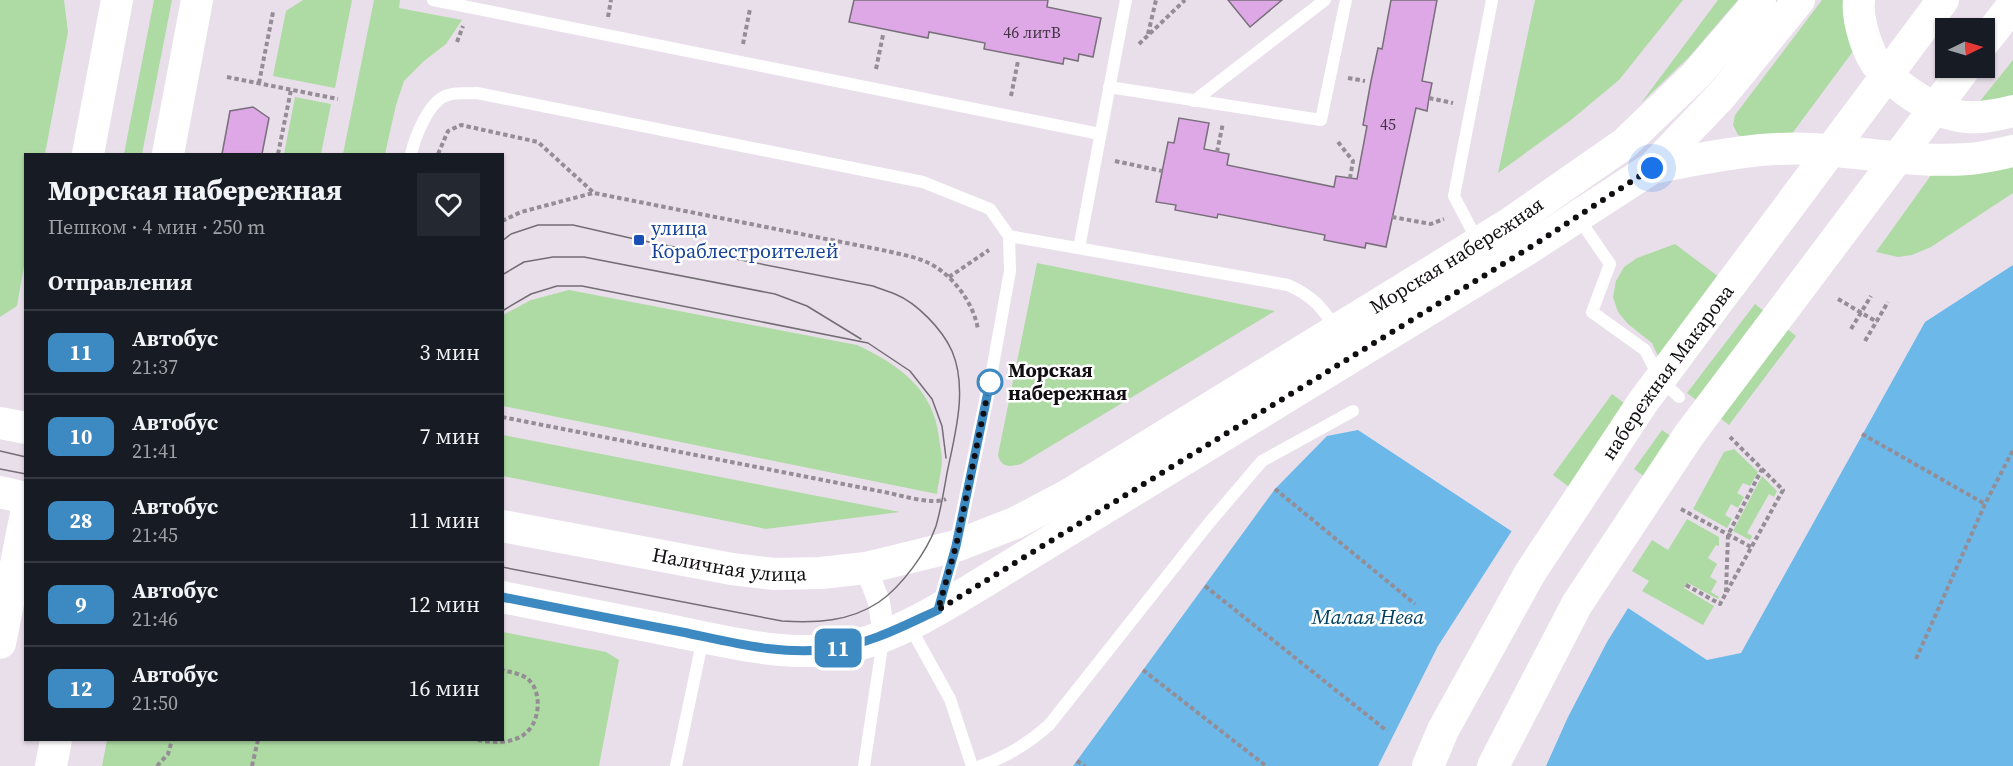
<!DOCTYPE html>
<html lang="ru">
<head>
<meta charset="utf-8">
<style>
	:root { --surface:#171b24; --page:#242831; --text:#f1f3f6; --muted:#9ea1a6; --line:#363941 }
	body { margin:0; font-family:"Source Serif 4",serif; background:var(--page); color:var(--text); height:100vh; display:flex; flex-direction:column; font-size:22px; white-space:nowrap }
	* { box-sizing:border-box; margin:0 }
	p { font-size:20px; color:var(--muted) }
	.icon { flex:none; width:33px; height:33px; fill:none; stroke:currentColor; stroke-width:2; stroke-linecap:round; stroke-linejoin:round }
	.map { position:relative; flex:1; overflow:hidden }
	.drawer { position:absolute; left:24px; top:153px; width:480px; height:588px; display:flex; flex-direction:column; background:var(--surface); border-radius:0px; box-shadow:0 2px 4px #0004 }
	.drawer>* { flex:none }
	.badge { padding:0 12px; border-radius:9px; font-size:21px; line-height:39px }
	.needle { width:39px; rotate:85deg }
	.fabs { position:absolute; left:1935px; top:18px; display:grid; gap:12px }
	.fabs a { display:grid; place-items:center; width:60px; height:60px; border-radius:0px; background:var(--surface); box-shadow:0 2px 4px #0004; font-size:30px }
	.you { position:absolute; width:30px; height:30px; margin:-15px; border:4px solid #fff; border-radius:50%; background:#1a73e8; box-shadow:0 0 0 9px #1a73e833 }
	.map>.badge { position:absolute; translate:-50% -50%; box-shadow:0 0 0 3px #fff }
	h2 { padding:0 24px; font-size:22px; line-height:54px }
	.round { display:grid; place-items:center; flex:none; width:63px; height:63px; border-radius:0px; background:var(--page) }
	.headline { display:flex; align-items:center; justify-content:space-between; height:102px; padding:0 24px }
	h1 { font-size:28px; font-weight:800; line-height:45px }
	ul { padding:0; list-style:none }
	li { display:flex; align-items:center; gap:18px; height:84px; padding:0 24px; border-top:2px solid var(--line) }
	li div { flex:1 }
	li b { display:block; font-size:22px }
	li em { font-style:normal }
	li .badge { min-width:66px; font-weight:700; text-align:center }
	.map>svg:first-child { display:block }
	.green { fill:#aedba3 }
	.water { fill:#6bb8e9 }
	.pier { fill:#e9dfeb }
	.building { fill:#dea8e7; stroke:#786f7a; stroke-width:1.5 }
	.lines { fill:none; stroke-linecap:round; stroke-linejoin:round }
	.path { stroke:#948d95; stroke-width:4; stroke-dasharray:4.5 3; stroke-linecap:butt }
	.service { stroke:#fff; stroke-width:12 }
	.minor { stroke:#fff; stroke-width:22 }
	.secondary { stroke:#fff; stroke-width:32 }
	.tram { stroke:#736d74; stroke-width:1.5 }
	.line-casing { stroke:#fff; stroke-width:14 }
	.line { stroke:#3d8ac2; stroke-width:9 }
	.walk { stroke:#110e11; stroke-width:6; stroke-dasharray:0 10.8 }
	.transit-dot { fill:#1a4fb4; stroke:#fff; stroke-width:2 }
	.stop-dot { fill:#fff; stroke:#3d8ac2; stroke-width:3 }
	.labels { text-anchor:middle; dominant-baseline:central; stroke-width:5; stroke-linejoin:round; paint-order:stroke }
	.number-label { font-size:16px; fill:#443446 }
	.transit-label { font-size:20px; fill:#164399; stroke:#fff; text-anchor:start }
	.street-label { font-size:20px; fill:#110e11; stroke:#fff }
	.stop-label { font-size:20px; font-weight:bold; fill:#110e11; stroke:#fff; text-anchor:start }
	.water-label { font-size:21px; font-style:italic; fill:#004161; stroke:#fff }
</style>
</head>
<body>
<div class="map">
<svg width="2013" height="766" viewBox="0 0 2013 766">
	<rect width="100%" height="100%" fill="#e9dfeb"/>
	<g class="green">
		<path d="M 0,0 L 64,0 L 68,32 L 45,154 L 26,154 L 25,260 L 17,306 L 0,317 Z"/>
		<path d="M 154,0 L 172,0 L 142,154 L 124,154 Z"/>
		<path d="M 303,0 L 352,0 L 335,88 L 273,76 L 286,11 Z"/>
		<path d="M 374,0 L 400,0 L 399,8 L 462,20 L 446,44 L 424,61 L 404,81 L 396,105 L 385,154 L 343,154 Z"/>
		<path d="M 1535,0 L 1683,0 L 1619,80 L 1571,120 L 1498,173 Z"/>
		<path d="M 1718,0 L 1738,0 L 1689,57 L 1641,103 Z"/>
		<path d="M 1822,0 L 1844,0 L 1854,50 L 1791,135 L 1743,137 L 1738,135 L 1733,125 L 1735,115 Z"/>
		<path d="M 2013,60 L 2013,96 L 1980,101 Z"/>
		<path d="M 295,97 L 331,104 L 321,154 L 284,154 Z"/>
		<path d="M 2013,162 L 2013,193 L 1931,247 L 1912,255 L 1898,257 L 1876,252 L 1934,171 Z"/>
		<path d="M 1675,244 L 1743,295 L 1676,384 L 1663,367 L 1652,343 L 1628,324 L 1618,312 L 1613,297 L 1616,281 L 1624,267 L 1637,258 Z"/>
		<path d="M 1037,263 L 1275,311 L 1021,464 C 1010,467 1001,468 998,455 Z"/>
		<path d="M 569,290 L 857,345 C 899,365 934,389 939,438 C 940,446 942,454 942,462 C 941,473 938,484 937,494 L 503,406 L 503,315 L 531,300 Z"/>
		<path d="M 1755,304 L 1796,336 L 1729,425 L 1687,393 Z"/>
		<path d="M 1612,394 L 1648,421 L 1589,502 L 1553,475 Z"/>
		<path d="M 1662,430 L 1693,452 L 1664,491 L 1634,469 Z"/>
		<path d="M 503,435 L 900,512 L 766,529 L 503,476 Z"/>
		<path d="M 1734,449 L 1758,472 L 1750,486 L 1743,483 L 1737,493 L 1744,497 L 1738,508 L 1731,504 L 1725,515 L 1732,519 L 1727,528 L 1693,509 L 1724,452 Z"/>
		<path d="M 1762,476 L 1777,491 L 1774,497 L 1769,494 L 1747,533 L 1752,536 L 1750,540 L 1733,531 Z"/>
		<path d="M 1687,519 L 1719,537 L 1719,546 L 1716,545 L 1708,558 L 1717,564 L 1710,577 L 1717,581 L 1711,592 L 1719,597 L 1718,599 L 1688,583 L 1684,588 L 1714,606 L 1703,625 L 1642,591 L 1649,581 L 1632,571 L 1652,540 L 1668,550 Z"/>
		<path d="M 503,632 L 606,652 L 619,660 L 599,766 L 102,766 L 107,740 L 502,740 Z"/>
	</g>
	<path class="water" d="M 2013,265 L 2013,766 L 1073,766 L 1275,489 L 1327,436 L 1358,430 L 1707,660 L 1741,653 L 1925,322 Z"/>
	<path class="pier" d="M 1513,529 L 1630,605 L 1607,642 L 1568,717 L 1546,766 L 1378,766 L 1438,646 Z"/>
	<g class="building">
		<path d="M 854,0 L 1048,0 L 1047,7 L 1101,18 L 1093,57 L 1079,54 L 1078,61 L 1064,58 L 1063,64 L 984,49 L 985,43 L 929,32 L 928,38 L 849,22 Z"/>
		<path d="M 1228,0 L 1282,0 L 1250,27 Z"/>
		<path d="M 1391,0 L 1437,0 L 1422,81 L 1432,83 L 1429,98 L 1427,111 L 1416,108 L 1386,247 L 1366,243 L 1365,248 L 1324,240 L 1325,235 L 1218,214 L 1217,218 L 1175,210 L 1176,205 L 1156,202 L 1168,142 L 1174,143 L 1179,118 L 1209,123 L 1204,149 L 1229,154 L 1227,165 L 1334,187 L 1336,176 L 1357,179 L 1367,126 L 1363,125 L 1371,81 L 1378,48 L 1382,49 Z"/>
		<path d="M 253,107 L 269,118 L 262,154 L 222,154 L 230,111 Z"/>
	</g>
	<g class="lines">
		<g class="path">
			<path d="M 608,17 L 611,0"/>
			<path d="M 1148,34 L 1156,0"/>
			<path d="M 457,42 L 463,26"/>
			<path d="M 743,44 L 750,9"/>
			<path d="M 1139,44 L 1185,0"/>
			<path d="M 876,69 L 883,35"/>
			<path d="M 227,77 L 338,99"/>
			<path d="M 1348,78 L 1365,81"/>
			<path d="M 259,83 L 273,12"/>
			<path d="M 1011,96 L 1018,61"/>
			<path d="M 1429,98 L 1453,103"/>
			<path d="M 1338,142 L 1353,161 L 1350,178"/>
			<path d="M 1217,152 L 1223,123"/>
			<path d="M 278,154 L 291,90"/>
			<path d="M 438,154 L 448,131 L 461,125 L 538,142 L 594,193 L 887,251 C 899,254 912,256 924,261 C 950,271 974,302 978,330"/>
			<path d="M 1115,161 L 1162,171"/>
			<path d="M 1392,217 L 1431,224 L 1444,219"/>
			<path d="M 502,221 L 521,212 L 593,193"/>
			<path d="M 949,277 L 989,250"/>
			<path d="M 1838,299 L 1877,322"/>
			<path d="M 1851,329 L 1871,296"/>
			<path d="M 1865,341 L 1888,302"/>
			<path d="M 502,417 L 889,493 C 903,496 933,505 946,499"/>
			<path d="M 1862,434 L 1985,504"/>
			<path d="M 1275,489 L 1415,604"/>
			<path d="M 1681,509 L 1751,547"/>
			<path d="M 1686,585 L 1720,604 L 1783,490 L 1730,437"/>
			<path d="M 1205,586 L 1387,731"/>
			<path d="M 1726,592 L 1728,535 L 1762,469"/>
			<path d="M 1916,659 L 1985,504 L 2013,450"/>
			<path d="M 1143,670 L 1266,766"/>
			<path d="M 478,740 C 493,743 516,744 528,731 C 541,718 542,687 525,677 C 518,673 510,672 502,670"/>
			<path d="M 1077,761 L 1085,766"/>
			<path d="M 157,766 L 168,754 L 172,740"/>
			<path d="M 252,766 L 258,740"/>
		</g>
		<g class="service">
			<path d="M 433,0 L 1100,134"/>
			<path d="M 1109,87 L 1321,120 L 1346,0"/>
			<path d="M 1194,101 L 1325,0"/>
			<path d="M 411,154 C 415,137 429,100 448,95 C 457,92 468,94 477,93 L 923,182 L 990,209 L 1009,236 L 1010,271 L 990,382 L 956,546 L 940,603"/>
			<path d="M 1577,216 L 1610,264 L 1592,312 L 1645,350 L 1660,379 L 1679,397"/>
			<path d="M 1009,236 L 1288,285 C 1313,296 1321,307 1337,329"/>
			<path d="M 1478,242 L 1454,196 L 1492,0"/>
			<path d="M 1079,248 L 1126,0"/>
			<path d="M 909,625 L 950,699 L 972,766"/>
			<path d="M 676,766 L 703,638"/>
			<path d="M 864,766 L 883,640"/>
			<path d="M 981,766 C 1008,756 1028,744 1049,725 L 1209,523 L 1262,461 L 1353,411"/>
		</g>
		<path class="minor" d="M 866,568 L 879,602 L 884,636"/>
		<g class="secondary">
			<path d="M 1859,0 C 1857,19 1867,55 1881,69 C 1898,87 1929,109 1954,115 C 1971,120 1996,116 2013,111"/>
			<path d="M 1984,42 L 2013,5"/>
			<path d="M 88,154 L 117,0"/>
			<path d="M 168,154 L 197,0"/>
			<path d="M 1652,168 C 1704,158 1758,146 1811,149 C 1863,152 1916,163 1968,159 C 1983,158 1999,154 2013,151"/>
			<path d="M 0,423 L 26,428"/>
			<path d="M 0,492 L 26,498"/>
			<path id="s1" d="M 502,526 L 732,569 L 774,574 L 821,573 L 866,568 L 956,546 L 1015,523 L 1070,494 L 1478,243 L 1509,224 L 1624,144 L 1696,75 L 1760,0"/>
			<path d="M 502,597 C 558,608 613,619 668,630 C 730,642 794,661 857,645 C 903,633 947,604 987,580 L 1526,250 L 1652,168 L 1721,96 L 1799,0"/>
			<path d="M 0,643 L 26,514"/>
			<path d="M 51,766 L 56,740"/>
			<path id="s2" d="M 1428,766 L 1443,730 L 1530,573 L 1643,402 L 1943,0"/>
			<path d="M 1493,766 L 1577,604 L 1689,435 L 1965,68"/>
		</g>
		<g class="tram">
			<path d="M 502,241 L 511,234 L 538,225 L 573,225 L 639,240 L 873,286 C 880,289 888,291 895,294 C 917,303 942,329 952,351 C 968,389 955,434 947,473 C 944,490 941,509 936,526 C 927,552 901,587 879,602 C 849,622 816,623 782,621 L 502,567"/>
			<path d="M 502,275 L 524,262 L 553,257 L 584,257 L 775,294 L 807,306 L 861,339"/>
			<path d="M 502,311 L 531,294 L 557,286 L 582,286 L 868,343 L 910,371 L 932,399 L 942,426 L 946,458"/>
			<path d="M 0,451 L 26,457"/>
			<path d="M 0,469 L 26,474"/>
		</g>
	</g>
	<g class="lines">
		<defs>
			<path id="line" d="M 502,597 C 562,609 622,621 682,632 C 731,642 782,656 831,649 C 870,644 903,626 938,610 L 956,546 L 990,382"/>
		</defs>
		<use href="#line" class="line-casing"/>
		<use href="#line" class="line"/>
		<path class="walk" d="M 990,382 L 956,546 L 938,610 L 1526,250 L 1652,168"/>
	</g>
	<rect class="transit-dot" x="633" y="234" width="12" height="12" rx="3"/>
	<circle class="stop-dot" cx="990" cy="382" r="12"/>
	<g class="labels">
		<g class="number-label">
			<text x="1032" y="32">46 литВ</text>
			<text x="1388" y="124">45</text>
		</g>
		<g class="transit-label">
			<text x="651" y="228">улица<tspan x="651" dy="23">Кораблестроителей</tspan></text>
		</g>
		<g class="street-label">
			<text stroke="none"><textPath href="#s1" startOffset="1041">Морская набережная</textPath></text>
			<text stroke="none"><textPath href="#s2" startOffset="462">набережная Макарова</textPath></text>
			<text stroke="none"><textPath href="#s1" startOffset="231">Наличная улица</textPath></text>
		</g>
		<g class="stop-label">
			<text x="1008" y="370">Морская<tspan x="1008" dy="23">набережная</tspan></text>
		</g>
		<g class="water-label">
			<text x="1368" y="616">Малая Нева</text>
		</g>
	</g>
</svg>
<div class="fabs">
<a><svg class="needle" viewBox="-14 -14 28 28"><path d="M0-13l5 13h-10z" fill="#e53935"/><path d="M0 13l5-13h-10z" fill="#9ea1a6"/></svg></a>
</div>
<div class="you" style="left:1652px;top:168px"></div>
<b class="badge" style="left:838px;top:648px;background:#3d8ac2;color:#fff">11</b>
<section class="drawer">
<div class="headline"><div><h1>Морская набережная</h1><p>Пешком · 4 мин · 250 m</p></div><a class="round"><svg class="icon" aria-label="heart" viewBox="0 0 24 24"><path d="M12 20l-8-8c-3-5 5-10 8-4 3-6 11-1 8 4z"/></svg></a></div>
<h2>Отправления</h2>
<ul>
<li><span class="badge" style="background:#3d8ac2;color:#fff">11</span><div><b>Автобус</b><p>21:37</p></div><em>3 мин</em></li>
<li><span class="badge" style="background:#3d8ac2;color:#fff">10</span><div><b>Автобус</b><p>21:41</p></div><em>7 мин</em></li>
<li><span class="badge" style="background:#3d8ac2;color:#fff">28</span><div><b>Автобус</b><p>21:45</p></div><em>11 мин</em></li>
<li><span class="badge" style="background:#3d8ac2;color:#fff">9</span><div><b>Автобус</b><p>21:46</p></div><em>12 мин</em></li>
<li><span class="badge" style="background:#3d8ac2;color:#fff">12</span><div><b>Автобус</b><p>21:50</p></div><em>16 мин</em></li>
</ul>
</section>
</div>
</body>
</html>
